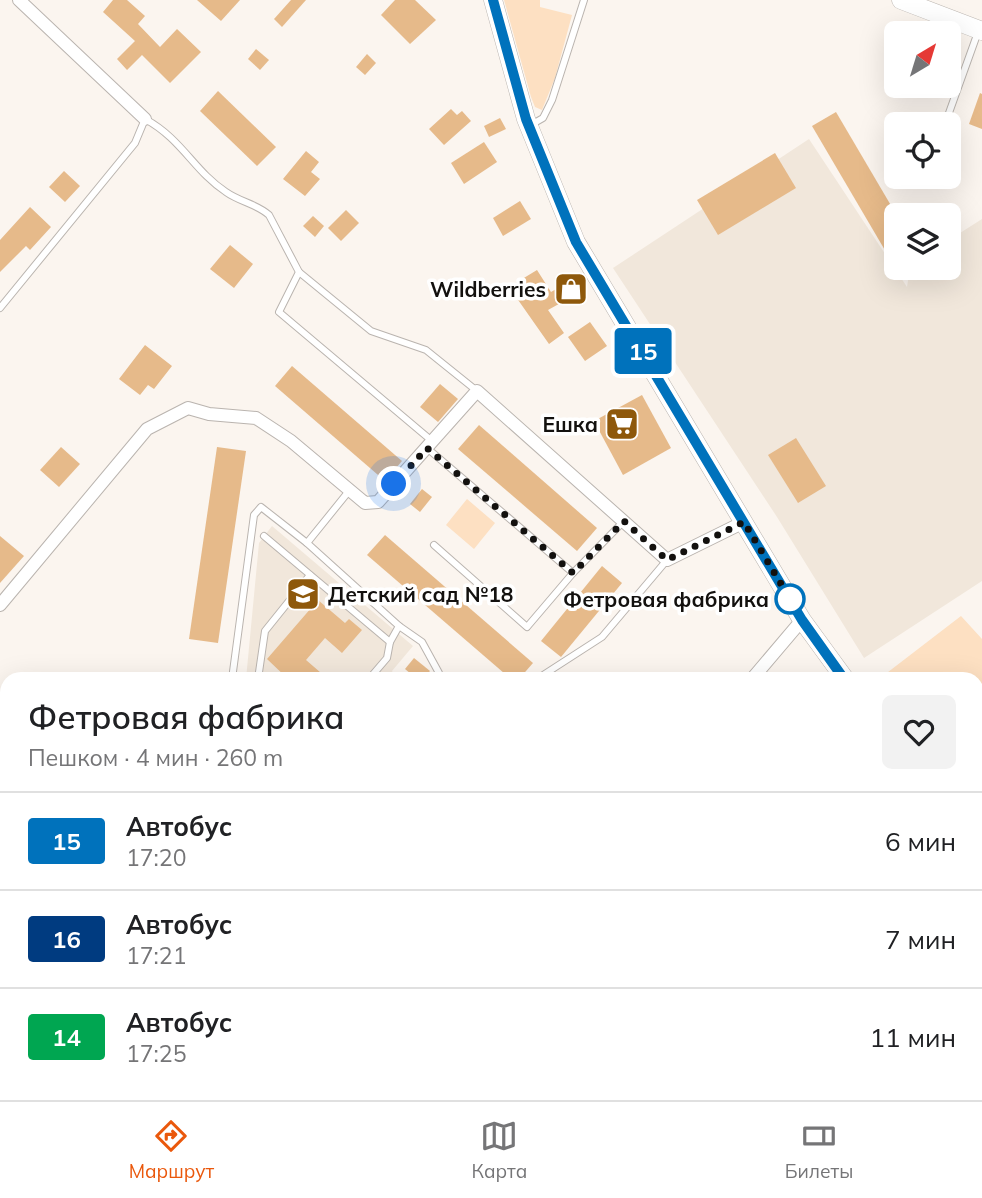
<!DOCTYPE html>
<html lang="ru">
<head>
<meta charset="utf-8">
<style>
	:root { --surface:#fff; --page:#f2f2f2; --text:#202124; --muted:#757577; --line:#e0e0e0; --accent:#ea580c }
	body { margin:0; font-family:Mulish,sans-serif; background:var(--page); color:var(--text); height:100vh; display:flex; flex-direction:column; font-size:26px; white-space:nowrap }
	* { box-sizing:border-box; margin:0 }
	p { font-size:23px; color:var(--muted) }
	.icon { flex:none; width:38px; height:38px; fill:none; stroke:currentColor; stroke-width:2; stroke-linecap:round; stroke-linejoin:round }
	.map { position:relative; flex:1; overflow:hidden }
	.side { position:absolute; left:0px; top:672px; width:984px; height:429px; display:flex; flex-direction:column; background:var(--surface); border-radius:21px 21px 0 0; box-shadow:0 7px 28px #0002 }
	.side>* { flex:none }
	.badge { padding:0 14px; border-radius:5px; font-size:24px; line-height:46px }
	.needle { width:46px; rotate:38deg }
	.controls { position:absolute; left:884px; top:21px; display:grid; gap:14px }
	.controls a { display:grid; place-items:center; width:77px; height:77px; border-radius:10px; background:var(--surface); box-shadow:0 7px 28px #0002; font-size:35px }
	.you { position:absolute; width:35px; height:35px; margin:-18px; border:5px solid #fff; border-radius:50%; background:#1a73e8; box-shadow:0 0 0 10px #1a73e833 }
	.map>.badge { position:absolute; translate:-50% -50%; box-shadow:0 0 0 4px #fff }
	.round { display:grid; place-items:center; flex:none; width:74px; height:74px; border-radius:10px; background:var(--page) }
	.summary { display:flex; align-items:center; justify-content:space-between; height:119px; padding:0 28px }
	h1 { font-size:33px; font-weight:600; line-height:52px }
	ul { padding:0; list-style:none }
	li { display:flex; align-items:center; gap:21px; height:98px; padding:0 28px; border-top:2px solid var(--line) }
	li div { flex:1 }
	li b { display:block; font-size:26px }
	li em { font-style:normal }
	li .badge { min-width:77px; font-weight:700; text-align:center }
	.tabs { display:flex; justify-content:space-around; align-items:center; height:98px; border-top:2px solid var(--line); background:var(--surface); font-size:19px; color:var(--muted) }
	.tabs a { display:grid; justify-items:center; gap:4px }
	.tabs .current { color:var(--accent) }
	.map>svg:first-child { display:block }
	.built { fill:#f1e7db }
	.green { fill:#fde0c2 }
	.building { fill:#e6ba8a }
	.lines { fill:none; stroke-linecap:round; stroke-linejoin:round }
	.lane-casing { stroke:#bab4af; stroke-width:8 }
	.street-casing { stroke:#bab4af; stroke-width:14 }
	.secondary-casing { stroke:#bab4af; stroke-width:19 }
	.lane { stroke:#fff; stroke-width:6 }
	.street { stroke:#fff; stroke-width:12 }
	.secondary { stroke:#fff; stroke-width:18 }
	.line-casing { stroke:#fff; stroke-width:16 }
	.line { stroke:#0072bc; stroke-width:10 }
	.walk { stroke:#13110f; stroke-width:7; stroke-dasharray:0 12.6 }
	.stop-dot { fill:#fff; stroke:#0072bc; stroke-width:3.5 }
	.labels { text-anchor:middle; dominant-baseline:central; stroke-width:7; stroke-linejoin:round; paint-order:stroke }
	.poi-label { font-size:21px; font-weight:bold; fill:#13110f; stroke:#fff; text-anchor:end }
	.stop-label { font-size:21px; font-weight:bold; fill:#13110f; stroke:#fff; text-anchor:end }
</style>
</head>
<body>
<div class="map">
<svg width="982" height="1100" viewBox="0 0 982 1100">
	<rect width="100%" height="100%" fill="#fbf5ef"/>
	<g class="built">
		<path d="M 809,139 L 907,287 L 910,268 L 948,268 L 949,240 L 982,219 L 982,581 L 864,658 L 777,517 L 613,268 Z"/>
		<path d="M 272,526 L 413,646 L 392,671 L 397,679 L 246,679 L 259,543 Z"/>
		<path d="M 743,1094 L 964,1094 L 969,1100 L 735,1100 Z"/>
	</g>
	<g class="green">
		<path d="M 504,0 L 540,0 L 540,7 L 572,15 L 555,78 L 542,110 L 535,107 L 531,97 Z"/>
		<path d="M 467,499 L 495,523 L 474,549 L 446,525 Z"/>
		<path d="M 961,616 L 982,639 L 982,845 L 976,838 L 976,679 L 879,679 Z"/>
	</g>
	<g class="building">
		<path d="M 113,0 L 127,0 L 145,16 L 138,24 L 160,47 L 177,29 L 201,52 L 170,83 L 142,55 L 127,70 L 117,59 L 135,41 L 103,12 Z"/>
		<path d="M 197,0 L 240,0 L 221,21 Z"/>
		<path d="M 291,0 L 306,0 L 282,27 L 274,19 Z"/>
		<path d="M 395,0 L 415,0 L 436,20 L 410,44 L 381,15 Z"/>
		<path d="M 256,49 L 269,60 L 260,70 L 248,59 Z"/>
		<path d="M 367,54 L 376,63 L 365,75 L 356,67 Z"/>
		<path d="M 218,91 L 276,147 L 257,166 L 200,111 Z"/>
		<path d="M 980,93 L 982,94 L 982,129 L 969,124 Z"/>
		<path d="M 451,109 L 457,115 L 462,111 L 471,121 L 444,145 L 429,129 Z"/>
		<path d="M 836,112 L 896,214 L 896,247 L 886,252 L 812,126 Z"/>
		<path d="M 500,118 L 506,129 L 489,137 L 484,126 Z"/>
		<path d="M 484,142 L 497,162 L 464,184 L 451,163 Z"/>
		<path d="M 306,151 L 319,162 L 311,172 L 320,179 L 305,196 L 283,179 Z"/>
		<path d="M 775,153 L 796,188 L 718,235 L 697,200 Z"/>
		<path d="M 64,171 L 80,186 L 65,202 L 49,187 Z"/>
		<path d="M 520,201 L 531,219 L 503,236 L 493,218 Z"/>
		<path d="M 30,207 L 51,227 L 30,250 L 26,246 L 0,272 L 0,240 Z"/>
		<path d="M 346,210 L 359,223 L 341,241 L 328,228 Z"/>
		<path d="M 313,216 L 324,226 L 315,237 L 303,226 Z"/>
		<path d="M 230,245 L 253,264 L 234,288 L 210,269 Z"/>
		<path d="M 537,270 L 551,292 L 577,277 L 584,290 L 548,310 L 564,333 L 549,344 L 509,287 Z"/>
		<path d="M 590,322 L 607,346 L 585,361 L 568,337 Z"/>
		<path d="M 145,345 L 172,366 L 154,389 L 148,385 L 140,395 L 119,379 Z"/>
		<path d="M 292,366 L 402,461 L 385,481 L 275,386 Z"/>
		<path d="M 440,384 L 458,399 L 438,422 L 420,407 Z"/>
		<path d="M 642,395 L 671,448 L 623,475 L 594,421 Z"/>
		<path d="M 479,425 L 597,528 L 577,551 L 458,449 Z"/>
		<path d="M 796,438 L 826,486 L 798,503 L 768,455 Z"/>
		<path d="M 61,447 L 80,464 L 59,487 L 40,470 Z"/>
		<path d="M 217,447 L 246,451 L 218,643 L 189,639 Z"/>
		<path d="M 422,489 L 432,497 L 420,512 L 410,504 Z"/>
		<path d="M 385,535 L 533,663 L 519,679 L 511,679 L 367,555 Z"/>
		<path d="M 0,536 L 24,556 L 0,583 Z"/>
		<path d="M 602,566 L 622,583 L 561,657 L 541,641 Z"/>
		<path d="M 318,600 L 345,623 L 349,619 L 362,630 L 342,653 L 325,638 L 306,660 L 328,679 L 288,679 L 267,659 Z"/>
		<path d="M 414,658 L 430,671 L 423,679 L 417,679 L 405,669 Z"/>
	</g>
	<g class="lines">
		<defs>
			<g id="lane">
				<path d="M 945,124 L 978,32"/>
				<path d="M 529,126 L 543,118 L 552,100 L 584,0"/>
				<path d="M 299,272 L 371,331 L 426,350 L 477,391"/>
				<path d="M 0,308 L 135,143 L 145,119 C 182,139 194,171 226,192 C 240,202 257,204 269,215 L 299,272 L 279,312 L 432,441"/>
				<path d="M 427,448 L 573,573 L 624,521"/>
				<path d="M 264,536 L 390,642 L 399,626"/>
				<path d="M 307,543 L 399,626 L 422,642 L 439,673 L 435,679"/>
				<path d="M 434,545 L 527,627 L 573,573"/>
				<path d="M 232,679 L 254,515 L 261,507 L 307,543 L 349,491"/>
				<path d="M 258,679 L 265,631 L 310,575"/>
				<path d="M 369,679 L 387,658 L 390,642"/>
				<path d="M 537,679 L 602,637 L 667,560"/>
				<path d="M 0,708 L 7,709"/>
				<path d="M 45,1100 L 46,1094"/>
				<path d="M 171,1100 L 172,1094"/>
			</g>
			<g id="street">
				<path d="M 19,0 L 145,119"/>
				<path d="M 0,605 L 147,429 L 188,408 L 209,414 L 256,418 L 291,441 L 365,503 L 378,502 L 477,391 L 667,560 L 744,522"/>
				<path d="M 752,679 L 802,620"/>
				<path d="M 976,884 L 982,881"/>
				<path d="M 301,1100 L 310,1094"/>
				<path d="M 683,1100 L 690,1094"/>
			</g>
			<g id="secondary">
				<path d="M 493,0 L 526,119 L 576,242 L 802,620 L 845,679"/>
				<path d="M 901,0 L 982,31"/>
				<path d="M 976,861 L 982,868"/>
			</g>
		</defs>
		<use href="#lane" class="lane-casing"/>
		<use href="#street" class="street-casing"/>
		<use href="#secondary" class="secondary-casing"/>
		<use href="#lane" class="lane"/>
		<use href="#street" class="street"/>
		<use href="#secondary" class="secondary"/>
	</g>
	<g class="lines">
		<defs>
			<path id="line" d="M 493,0 L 526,119 L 576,242 L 802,620 L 844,679"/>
		</defs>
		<use href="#line" class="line-casing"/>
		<use href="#line" class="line"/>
		<path class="walk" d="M 394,484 L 427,448 L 573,573 L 624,521 L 667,560 L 744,522 L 790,599"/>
	</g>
	<defs>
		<symbol id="shop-square" viewBox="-11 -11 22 22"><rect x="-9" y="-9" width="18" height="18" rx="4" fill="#8e580b" stroke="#fff"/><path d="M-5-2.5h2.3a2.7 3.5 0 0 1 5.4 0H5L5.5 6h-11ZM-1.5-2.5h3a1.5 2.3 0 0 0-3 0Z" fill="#fff"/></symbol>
		<symbol id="supermarket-square" viewBox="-11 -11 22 22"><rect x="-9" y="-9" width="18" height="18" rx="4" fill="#8e580b" stroke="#fff"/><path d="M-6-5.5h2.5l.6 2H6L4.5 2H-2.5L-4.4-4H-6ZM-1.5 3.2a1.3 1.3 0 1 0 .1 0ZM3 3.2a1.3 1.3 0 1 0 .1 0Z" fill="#fff"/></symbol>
		<symbol id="school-square" viewBox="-11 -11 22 22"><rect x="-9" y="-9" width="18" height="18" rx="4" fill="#8e580b" stroke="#fff"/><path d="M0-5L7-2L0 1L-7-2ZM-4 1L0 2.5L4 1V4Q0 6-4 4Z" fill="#fff"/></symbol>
	</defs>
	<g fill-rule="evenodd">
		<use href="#shop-square" x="552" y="270" width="38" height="38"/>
		<use href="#supermarket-square" x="603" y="405" width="38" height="38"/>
		<use href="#school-square" x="284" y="575" width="38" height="38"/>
	</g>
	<circle class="stop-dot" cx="790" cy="599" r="14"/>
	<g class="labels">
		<g class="poi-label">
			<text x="546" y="289">Wildberries</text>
			<text x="598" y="424">Ешка</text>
			<text x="328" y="594" text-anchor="start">Детский сад №18</text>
		</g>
		<g class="stop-label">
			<text x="769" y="599">Фетровая фабрика</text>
		</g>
	</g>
</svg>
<div class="controls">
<a><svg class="needle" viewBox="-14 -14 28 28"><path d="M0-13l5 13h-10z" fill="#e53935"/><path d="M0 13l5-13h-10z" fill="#757577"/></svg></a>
<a><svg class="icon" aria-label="locate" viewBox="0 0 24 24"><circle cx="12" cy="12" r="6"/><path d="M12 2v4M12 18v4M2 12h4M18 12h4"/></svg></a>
<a><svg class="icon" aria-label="layers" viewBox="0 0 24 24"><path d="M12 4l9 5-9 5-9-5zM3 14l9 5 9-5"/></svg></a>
</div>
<div class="you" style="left:394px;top:484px"></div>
<b class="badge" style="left:643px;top:351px;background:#0072bc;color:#fff">15</b>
<section class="side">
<div class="summary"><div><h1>Фетровая фабрика</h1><p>Пешком · 4 мин · 260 m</p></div><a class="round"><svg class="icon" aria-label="heart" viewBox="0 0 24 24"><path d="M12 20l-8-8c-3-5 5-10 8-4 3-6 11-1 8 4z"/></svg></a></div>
<ul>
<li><span class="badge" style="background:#0072bc;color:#fff">15</span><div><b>Автобус</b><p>17:20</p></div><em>6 мин</em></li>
<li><span class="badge" style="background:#003b80;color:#fff">16</span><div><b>Автобус</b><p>17:21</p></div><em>7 мин</em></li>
<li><span class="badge" style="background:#00a651;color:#fff">14</span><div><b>Автобус</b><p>17:25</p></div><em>11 мин</em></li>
</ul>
</section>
</div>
<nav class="tabs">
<a class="current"><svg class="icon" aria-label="directions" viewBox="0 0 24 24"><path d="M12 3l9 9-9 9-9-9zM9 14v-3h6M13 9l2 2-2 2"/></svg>Маршрут</a>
<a><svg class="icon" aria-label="map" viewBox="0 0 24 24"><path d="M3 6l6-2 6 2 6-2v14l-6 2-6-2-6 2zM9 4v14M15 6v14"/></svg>Карта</a>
<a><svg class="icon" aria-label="tickets" viewBox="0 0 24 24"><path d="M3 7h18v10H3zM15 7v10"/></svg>Билеты</a>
</nav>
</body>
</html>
